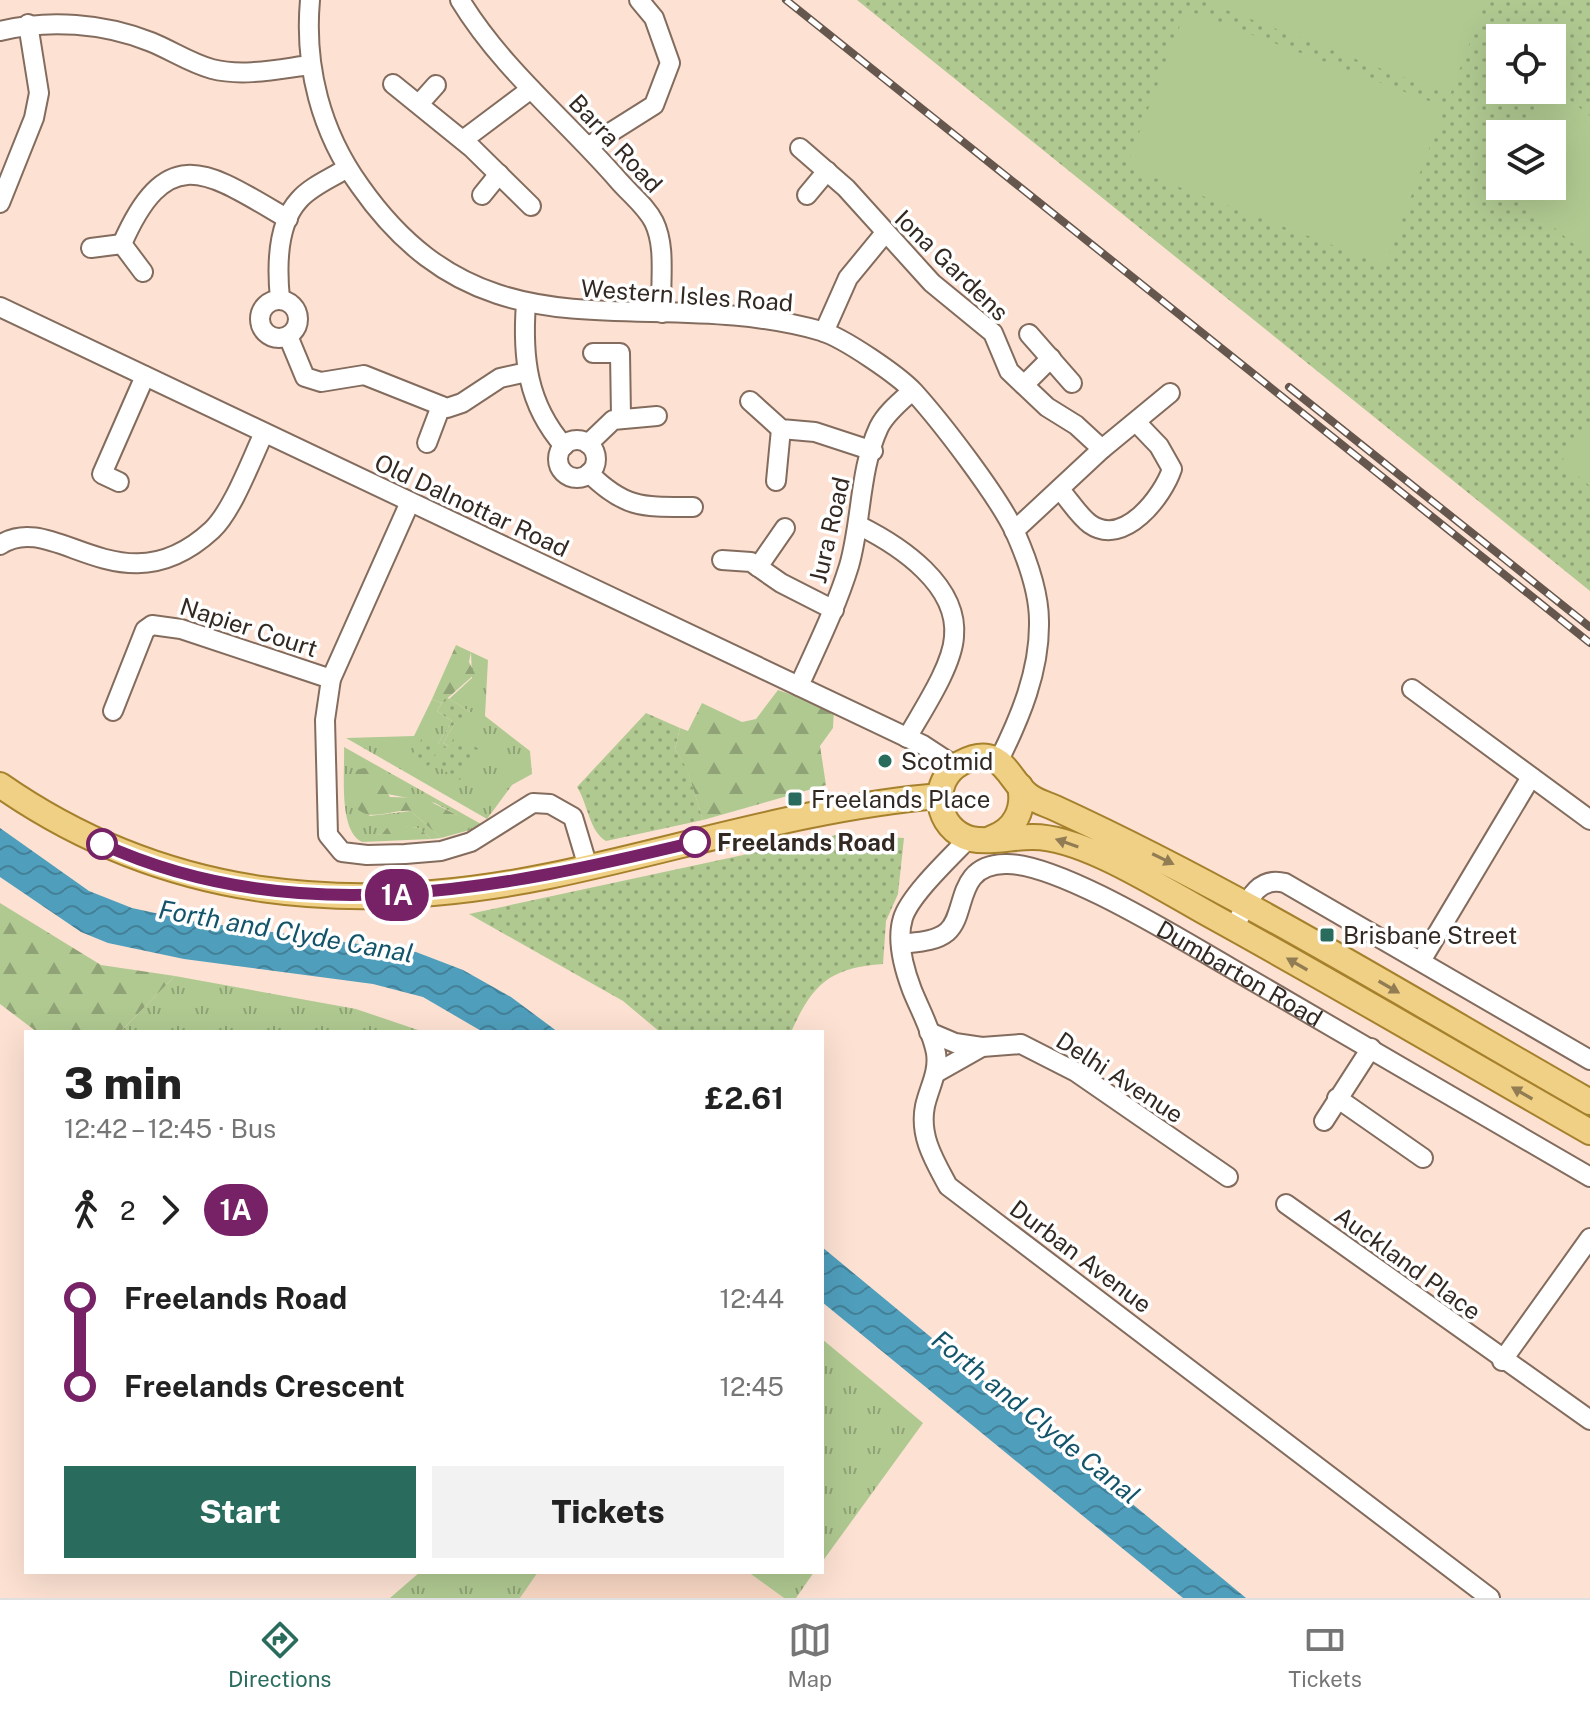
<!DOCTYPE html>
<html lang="en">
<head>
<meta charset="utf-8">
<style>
	:root { --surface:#fff; --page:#f2f2f2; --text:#222; --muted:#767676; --line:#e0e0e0; --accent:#296b5c }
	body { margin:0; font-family:"Public Sans",sans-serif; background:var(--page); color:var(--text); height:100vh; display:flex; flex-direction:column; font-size:30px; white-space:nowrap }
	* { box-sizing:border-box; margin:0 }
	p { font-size:26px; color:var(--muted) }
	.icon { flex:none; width:44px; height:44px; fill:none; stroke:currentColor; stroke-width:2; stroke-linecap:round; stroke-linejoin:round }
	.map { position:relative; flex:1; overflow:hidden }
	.side { position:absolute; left:24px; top:1030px; width:800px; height:544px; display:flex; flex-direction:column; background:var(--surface); border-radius:0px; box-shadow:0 8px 32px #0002 }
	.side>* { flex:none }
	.badge { padding:0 16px; border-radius:26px; font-size:28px; line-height:52px }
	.buttons { position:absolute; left:1486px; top:24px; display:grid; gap:16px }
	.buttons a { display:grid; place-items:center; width:80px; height:80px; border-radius:0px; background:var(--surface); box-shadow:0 8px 32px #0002; font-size:40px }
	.map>.badge { position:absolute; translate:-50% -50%; box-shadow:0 0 0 4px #fff }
	.legs { display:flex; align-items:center; gap:12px; height:88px; padding:0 40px; font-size:26px }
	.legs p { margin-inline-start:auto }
	.head { display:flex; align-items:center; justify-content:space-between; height:136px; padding:0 40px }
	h1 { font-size:44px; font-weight:800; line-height:60px }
	.cta { display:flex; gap:16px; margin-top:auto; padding:16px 40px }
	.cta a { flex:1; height:92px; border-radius:0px; background:var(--accent); color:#fff; font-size:32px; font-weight:800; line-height:92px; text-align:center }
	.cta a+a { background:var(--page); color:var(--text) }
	ul { padding:0 40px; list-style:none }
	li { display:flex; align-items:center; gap:28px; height:88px; font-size:30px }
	li i { display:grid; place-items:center; width:12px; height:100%; margin:0 10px; background:currentColor }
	li i::after { content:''; width:20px; height:20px; margin:-10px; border:6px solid; border-radius:50%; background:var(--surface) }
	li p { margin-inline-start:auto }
	li:first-child i { background:linear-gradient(#0000 50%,currentColor 0) }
	li:last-child i { background:linear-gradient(currentColor 50%,#0000 0) }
	.tabs { display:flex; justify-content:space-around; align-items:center; height:112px; border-top:2px solid var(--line); background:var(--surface); font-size:22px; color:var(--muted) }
	.tabs a { display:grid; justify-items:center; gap:4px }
	.tabs .on { color:var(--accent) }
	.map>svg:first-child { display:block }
	.built { fill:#f8d6c3 }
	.grass { fill:url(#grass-tufts) }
	.forest { fill:url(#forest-firs) }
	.park { fill:url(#park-dots); fill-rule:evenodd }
	.pitch { fill:#b0c991 }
	.water { fill:url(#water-waves) }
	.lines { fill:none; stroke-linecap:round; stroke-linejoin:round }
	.minor-casing { stroke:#836c5e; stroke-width:22 }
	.major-casing { stroke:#a6812d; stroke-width:28 }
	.minor { stroke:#fff; stroke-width:18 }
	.major { stroke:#efd085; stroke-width:24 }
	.rail-casing { stroke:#65574e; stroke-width:8 }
	.rail { stroke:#fff; stroke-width:5; stroke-dasharray:15; stroke-linecap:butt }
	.oneway { fill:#917c54 }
	.line-1-casing { stroke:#fff; stroke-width:18 }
	.line-1 { stroke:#772166; stroke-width:12 }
	.poi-dot { fill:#296b5c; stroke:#fff; stroke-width:3 }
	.stop-1-dot { fill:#fff; stroke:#772166; stroke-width:4 }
	.labels { text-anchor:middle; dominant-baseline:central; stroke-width:7; stroke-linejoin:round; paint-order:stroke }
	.street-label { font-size:24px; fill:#332923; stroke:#fff }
	.poi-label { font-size:24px; fill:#332923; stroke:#fff; text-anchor:start }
	.stop-label { font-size:24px; font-weight:bold; fill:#332923; stroke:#fff; text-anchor:start }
	.water-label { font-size:26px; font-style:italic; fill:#14546a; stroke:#fff }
</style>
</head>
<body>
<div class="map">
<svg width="1590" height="1598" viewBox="0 0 1590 1598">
	<defs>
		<pattern id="grass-tufts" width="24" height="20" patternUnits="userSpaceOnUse" patternTransform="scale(2)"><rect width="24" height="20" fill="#b0c991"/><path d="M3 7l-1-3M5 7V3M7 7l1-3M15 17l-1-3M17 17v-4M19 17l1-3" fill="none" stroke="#90a376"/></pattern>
		<pattern id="forest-firs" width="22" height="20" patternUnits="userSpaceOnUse" patternTransform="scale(2)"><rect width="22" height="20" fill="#b0c991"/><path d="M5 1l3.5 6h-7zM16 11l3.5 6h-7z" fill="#90a376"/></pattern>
		<pattern id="park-dots" width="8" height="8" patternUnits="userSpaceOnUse" patternTransform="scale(2)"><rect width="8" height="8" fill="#b0c991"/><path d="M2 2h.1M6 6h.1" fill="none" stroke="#90a376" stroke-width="1.8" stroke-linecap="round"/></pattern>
		<pattern id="water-waves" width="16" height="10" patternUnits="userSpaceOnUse" patternTransform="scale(2)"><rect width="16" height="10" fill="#4f9ebc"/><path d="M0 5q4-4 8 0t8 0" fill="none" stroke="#428198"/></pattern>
	</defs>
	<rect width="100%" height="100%" fill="#fde2d3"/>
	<path class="built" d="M 538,1572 L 748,1572 L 784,1598 L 520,1598 Z"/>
	<g class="grass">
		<path d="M 471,652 L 488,660 L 485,716 L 530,751 L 532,774 L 512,785 L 487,819 L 346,738 L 414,736 L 432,699 L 442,703 L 437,711 L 452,721 L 438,744 L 424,736 L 447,749 L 449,746 L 443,743 L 455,723 L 472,713 L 449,699 L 472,678 Z"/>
		<path d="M 344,747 L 481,824 L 470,830 L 457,815 L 435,803 L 387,794 L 369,816 L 411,811 L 441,838 L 431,839 L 419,828 L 390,825 L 382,834 L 369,836 L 362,842 C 338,831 345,772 344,747 Z"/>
		<path d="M 175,976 L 356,1009 L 424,1032 L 120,1032 Z"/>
		<path d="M 822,1339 L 923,1423 L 822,1562 Z"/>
		<path d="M 420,1572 L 538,1572 L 520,1598 L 390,1598 Z"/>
		<path d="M 748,1572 L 814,1572 L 796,1598 L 784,1598 Z"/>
	</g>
	<g class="forest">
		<path d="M 456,645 L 471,652 L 469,662 L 475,674 L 442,703 L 432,699 Z"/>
		<path d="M 778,690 L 834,709 L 833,728 L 820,746 L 826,785 L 703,820 L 687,770 L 675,749 L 680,728 L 688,731 L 702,703 L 742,722 L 756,719 Z"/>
		<path d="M 364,768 L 374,771 L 390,797 L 423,798 L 467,820 L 470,830 L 441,838 L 411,811 C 392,809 370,823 355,807 L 357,797 C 350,787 348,780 356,770 Z"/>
		<path d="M 390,824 L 419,828 L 431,839 L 362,842 L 369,835 L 382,834 Z"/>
		<path d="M 0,903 L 101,965 L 175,976 L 120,1032 L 37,1032 L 0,1004 Z"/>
	</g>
	<g class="park">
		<path d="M 857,0 L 1590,0 L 1590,591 ZM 1500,38 L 1552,38 L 1552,90 L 1500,90 ZM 1500,134 L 1552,134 L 1552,186 L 1500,186 Z"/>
		<path d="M 446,697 L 472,713 L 463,727 L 455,723 L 443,743 L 449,746 L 456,735 L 479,749 L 460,780 L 437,766 L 447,749 L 441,746 L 426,770 L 409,760 L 424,735 L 438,744 L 452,721 L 437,711 Z"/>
		<path d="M 646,713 L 680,728 L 675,749 L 687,769 L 703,820 L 606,841 C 589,831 588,804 577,787 Z"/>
		<path d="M 836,835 L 904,838 L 898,894 L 886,921 L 883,964 C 830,968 813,983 791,1032 L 660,1032 L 623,1001 L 469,914 Z"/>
	</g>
	<g class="pitch">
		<path d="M 1200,0 L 1486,0 L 1450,95 Z"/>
		<path d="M 1186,10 L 1445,107 L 1385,265 L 1126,167 Z"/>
		<path d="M 1556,89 L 1590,116 L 1590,258 L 1505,186 L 1552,186 L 1552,134 L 1519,134 Z"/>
		<path d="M 1590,428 L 1590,486 L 1561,462 Z"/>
	</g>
	<g class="water">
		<path d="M 0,828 L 89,891 L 132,908 L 192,921 L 416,952 L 463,970 L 511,997 L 558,1032 L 483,1032 L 423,997 L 373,984 L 184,959 L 108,943 L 81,932 L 0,877 Z"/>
		<path d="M 822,1247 L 1246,1598 L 1183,1598 L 822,1302 Z"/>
	</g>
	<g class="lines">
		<defs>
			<g id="minor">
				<path d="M 310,0 C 304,67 321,132 360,186 C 489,370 646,281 821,331 C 844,338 898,375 914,392 C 942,423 998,496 1015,532 C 1027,559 1039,592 1039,621 C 1040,671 1020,718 998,762"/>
				<path d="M 460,0 C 502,69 566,120 618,180 C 630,194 646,206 654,222 C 667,249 659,284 662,313"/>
				<path d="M 0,31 C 48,19 104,23 151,42 C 171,50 190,63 212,69 C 243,77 279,69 310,65"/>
				<path d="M 393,84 L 472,148 L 531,206"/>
				<path d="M 419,104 L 436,85"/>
				<path d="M 463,140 L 531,89"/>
				<path d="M 589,146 L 654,105 L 670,63 L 654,18 L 639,0"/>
				<path d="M 800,148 L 846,188 L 932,283 L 993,333 L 1009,371 L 1047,407 L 1076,425 L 1102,449"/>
				<path d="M 482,195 L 499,174"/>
				<path d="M 807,195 L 827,171"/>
				<path d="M 0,203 L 34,118 L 39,93 L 28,24"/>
				<path d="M 122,244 C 168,139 209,173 288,219"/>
				<path d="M 91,248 L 122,244 L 143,272"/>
				<path d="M 280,299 C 277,269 276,225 299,200 C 311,186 332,178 347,168"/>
				<circle cx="279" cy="319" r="19"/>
				<path d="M 526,303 C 522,357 527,404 564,446"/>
				<path d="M 0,307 L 923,745 L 955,766"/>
				<path d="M 824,332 L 848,278 L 885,233"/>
				<path d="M 1029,334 L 1072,383"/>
				<path d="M 288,336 L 305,377 L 321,382 L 364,375 L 447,408 L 462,403 L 500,378 L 527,372"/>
				<path d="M 593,353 L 620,353 L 621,417"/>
				<path d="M 1024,385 L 1051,358"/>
				<path d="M 750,401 L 781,429 L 815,432 L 873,451"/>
				<circle cx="577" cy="459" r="19"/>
				<path d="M 427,443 L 441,406"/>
				<path d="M 588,444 L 613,420 L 657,416"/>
				<path d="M 589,473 C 625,509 644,507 693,507"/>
				<path d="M 776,481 L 781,429"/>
				<path d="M 119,482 L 102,474 L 145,376"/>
				<path d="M 1061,491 C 1070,501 1079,516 1090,524 C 1124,548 1163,496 1172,469 L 1159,446 L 1136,422"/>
				<path d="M 410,502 L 331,679 L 325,720 L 328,835 L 342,852 L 367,855 L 405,854 L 441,851 L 471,842 L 533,803 L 550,804 L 573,817 L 588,867"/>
				<path d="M 860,526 C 900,546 959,585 954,637 C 952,667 922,711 907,738"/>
				<path d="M 1014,531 L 1102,449 L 1170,393"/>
				<path d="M 0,545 C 54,508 121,614 212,530 C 233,510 251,460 264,433"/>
				<path d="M 722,560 L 751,562 L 781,583 L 834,610"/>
				<path d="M 758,567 L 785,528"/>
				<path d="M 799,686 C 817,646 836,608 849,566 C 862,521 859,470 879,427 C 886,413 901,401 912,391"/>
				<path d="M 1412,689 L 1590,820"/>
				<path d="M 113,711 L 145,630 L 152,625 L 181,629 L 331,679"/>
				<path d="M 969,838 C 951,857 910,895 903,918 C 896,940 904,969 912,990 C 920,1010 932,1031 936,1053 C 939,1072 929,1088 925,1106 C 919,1136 934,1160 948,1186 L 1490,1598"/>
				<path d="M 1234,928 C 1246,906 1255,875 1285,883 L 1590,1060"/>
				<path id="s1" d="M 901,944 C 916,942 935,942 947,932 C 968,914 954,865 1005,864 C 1057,862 1180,939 1229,967 C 1349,1037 1470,1106 1590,1177"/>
				<path d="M 1421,961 L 1531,777"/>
				<path d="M 929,1032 L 955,1043 L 982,1047"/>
				<path d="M 936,1073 L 982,1047 L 1021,1044 L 1076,1072 L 1228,1177"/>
				<path d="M 1337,1098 L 1423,1158"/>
				<path d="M 1324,1121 L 1371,1048"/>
				<path d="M 1286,1204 L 1590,1420"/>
				<path d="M 1502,1361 L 1590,1238"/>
			</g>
			<g id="major">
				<path d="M 0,785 C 168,902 353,916 549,876 C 680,849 806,807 940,796"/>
				<path d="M 992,838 C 1015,830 1025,809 1020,786"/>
				<path d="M 1590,1102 C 1413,1001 1240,893 1055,808 C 1046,804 1035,801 1028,795 C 1008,780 1002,741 961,763 C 928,781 936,830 971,839 C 990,843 1013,837 1032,837 C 1083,836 1166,891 1212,916 C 1339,986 1464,1060 1590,1132"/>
			</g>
		</defs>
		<use href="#minor" class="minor-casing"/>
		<use href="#major" class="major-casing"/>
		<use href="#minor" class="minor"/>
		<use href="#major" class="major"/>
		<defs>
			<g id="rail">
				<path d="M 786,0 L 1590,643"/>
				<path d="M 1289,387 L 1590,627"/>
			</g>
		</defs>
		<use href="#rail" class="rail-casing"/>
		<use href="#rail" class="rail"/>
	</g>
	<defs><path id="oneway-solid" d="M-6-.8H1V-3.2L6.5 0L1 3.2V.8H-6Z" transform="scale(2)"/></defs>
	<g class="oneway">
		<use href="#oneway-solid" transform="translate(1067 843) rotate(-161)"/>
		<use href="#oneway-solid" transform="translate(1163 859) rotate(26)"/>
		<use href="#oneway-solid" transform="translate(1297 964) rotate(-150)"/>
		<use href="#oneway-solid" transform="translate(1389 987) rotate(30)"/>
		<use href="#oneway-solid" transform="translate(1522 1093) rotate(-150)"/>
	</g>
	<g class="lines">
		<defs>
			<path id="line-1" d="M 102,844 C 294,932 499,889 695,842"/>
		</defs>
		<use href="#line-1" class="line-1-casing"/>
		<use href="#line-1" class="line-1"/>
	</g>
	<g class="poi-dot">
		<circle cx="885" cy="761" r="8"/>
		<rect x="787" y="791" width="16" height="16" rx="4"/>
		<rect x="1319" y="927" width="16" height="16" rx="4"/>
	</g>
	<g class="stop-1-dot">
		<circle cx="695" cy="842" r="14"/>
		<circle cx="102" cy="844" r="14"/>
	</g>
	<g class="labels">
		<g class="street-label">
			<text transform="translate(616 143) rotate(47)">Barra Road</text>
			<text transform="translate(952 265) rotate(44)">Iona Gardens</text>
			<text transform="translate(687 295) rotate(4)">Western Isles Road</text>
			<text transform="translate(472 505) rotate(25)">Old Dalnottar Road</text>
			<text transform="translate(829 530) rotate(-77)">Jura Road</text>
			<text transform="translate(249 627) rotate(18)">Napier Court</text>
			<text stroke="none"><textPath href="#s1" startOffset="406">Dumbarton Road</textPath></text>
			<text transform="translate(1120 1077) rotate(33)">Delhi Avenue</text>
			<text transform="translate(1081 1256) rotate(37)">Durban Avenue</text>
			<text transform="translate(1408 1263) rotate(36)">Auckland Place</text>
		</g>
		<g class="poi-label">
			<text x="901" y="761">Scotmid</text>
			<text x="811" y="799">Freelands Place</text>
			<text x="1343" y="935">Brisbane Street</text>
		</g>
		<g class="stop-label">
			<text x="717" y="842">Freelands Road</text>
		</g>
		<g class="water-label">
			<text transform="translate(286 931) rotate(10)">Forth and Clyde Canal</text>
			<text transform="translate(1036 1417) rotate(39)">Forth and Clyde Canal</text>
		</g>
	</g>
</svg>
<div class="buttons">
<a><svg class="icon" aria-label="locate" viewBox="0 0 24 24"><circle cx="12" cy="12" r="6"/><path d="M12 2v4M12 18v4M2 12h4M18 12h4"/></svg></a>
<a><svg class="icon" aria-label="layers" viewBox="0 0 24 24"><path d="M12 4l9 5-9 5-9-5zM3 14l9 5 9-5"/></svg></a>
</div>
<b class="badge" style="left:397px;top:895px;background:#772166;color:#fff">1A</b>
<section class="side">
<div class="head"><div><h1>3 min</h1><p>12:42 – 12:45 · Bus</p></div><b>£2.61</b></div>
<div class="legs"><svg class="icon" aria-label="walk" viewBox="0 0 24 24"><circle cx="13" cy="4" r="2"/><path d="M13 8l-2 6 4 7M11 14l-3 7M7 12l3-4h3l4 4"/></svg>2<svg class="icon" aria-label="forward" viewBox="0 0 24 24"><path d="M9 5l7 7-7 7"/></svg><b class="badge" style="background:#772166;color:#fff">1A</b></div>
<ul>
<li><i style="color:#772166"></i><b>Freelands Road</b><p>12:44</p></li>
<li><i style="color:#772166"></i><b>Freelands Crescent</b><p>12:45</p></li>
</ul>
<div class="cta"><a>Start</a><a>Tickets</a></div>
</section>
</div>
<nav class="tabs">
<a class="on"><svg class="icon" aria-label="directions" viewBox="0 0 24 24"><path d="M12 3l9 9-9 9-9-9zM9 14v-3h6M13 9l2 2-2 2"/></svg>Directions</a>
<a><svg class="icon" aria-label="map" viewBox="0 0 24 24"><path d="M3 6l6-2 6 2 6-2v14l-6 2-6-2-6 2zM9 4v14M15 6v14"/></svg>Map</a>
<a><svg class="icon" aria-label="tickets" viewBox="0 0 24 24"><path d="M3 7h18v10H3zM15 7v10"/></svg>Tickets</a>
</nav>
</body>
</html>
